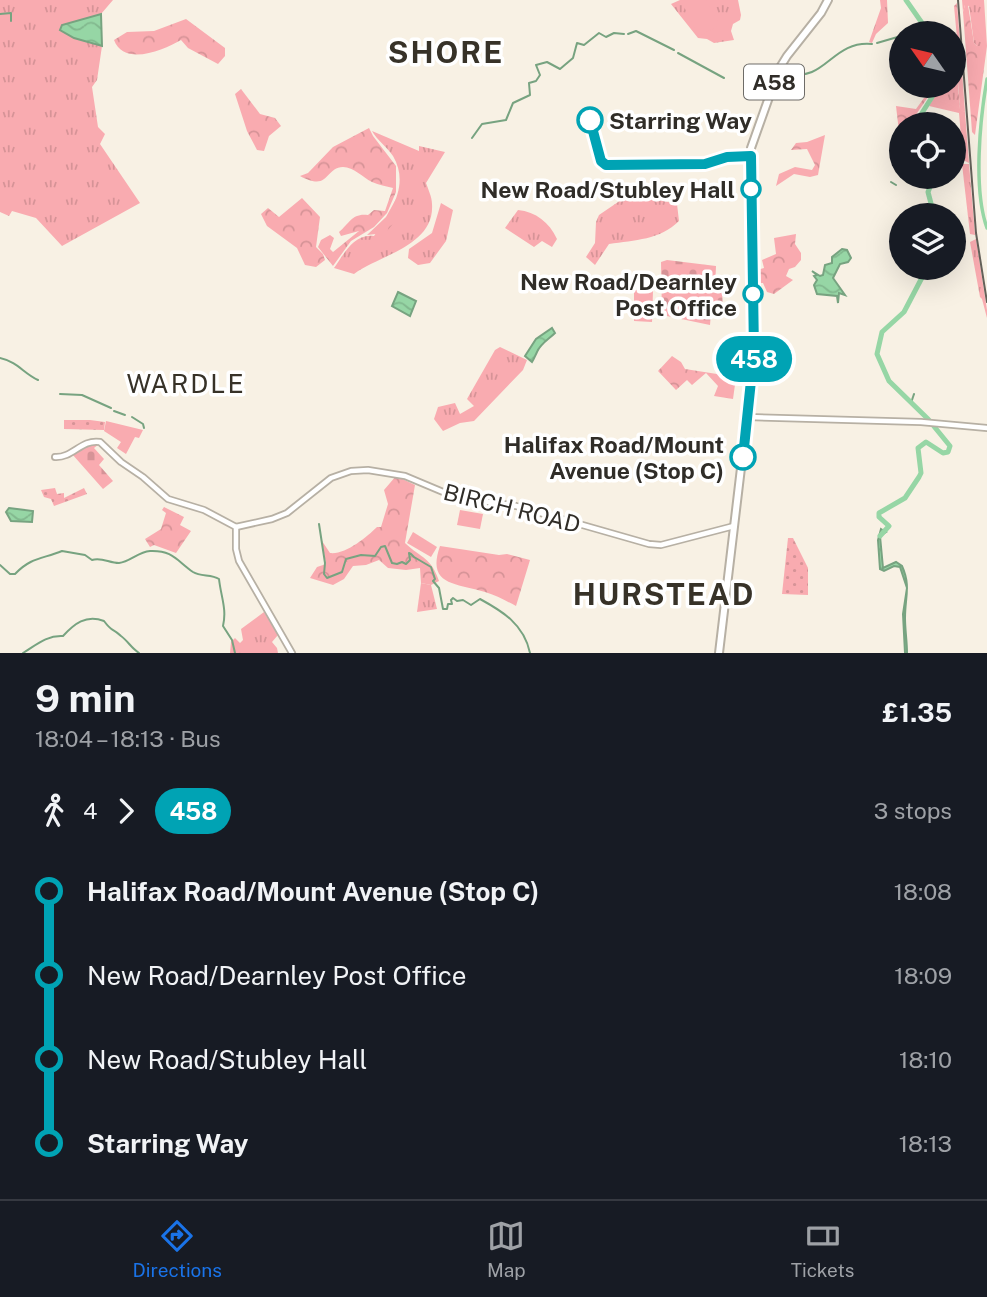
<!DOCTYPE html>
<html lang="en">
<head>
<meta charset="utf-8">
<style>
	:root { --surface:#171b24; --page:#242831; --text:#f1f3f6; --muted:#9ea1a6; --line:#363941; --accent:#1a73e8 }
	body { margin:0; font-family:"Public Sans",sans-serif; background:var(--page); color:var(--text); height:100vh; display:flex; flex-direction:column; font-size:26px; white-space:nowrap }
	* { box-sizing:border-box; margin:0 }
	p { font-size:23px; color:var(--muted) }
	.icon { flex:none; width:38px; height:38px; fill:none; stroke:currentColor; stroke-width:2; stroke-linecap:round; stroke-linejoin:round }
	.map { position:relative; height:653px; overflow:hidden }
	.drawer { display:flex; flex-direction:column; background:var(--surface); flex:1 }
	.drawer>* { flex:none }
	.badge { padding:0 14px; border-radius:23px; font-size:24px; line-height:46px }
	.needle { width:46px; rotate:304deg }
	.tools { position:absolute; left:889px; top:21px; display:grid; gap:14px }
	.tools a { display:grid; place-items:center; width:77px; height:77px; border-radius:50%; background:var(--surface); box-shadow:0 7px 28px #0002; font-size:35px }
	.map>.badge { position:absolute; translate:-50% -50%; box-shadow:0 0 0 4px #fff }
	.legs { display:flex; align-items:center; gap:10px; height:77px; padding:0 35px; font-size:23px }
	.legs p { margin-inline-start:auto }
	.overview { display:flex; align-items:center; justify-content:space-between; height:119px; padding:0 35px }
	h1 { font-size:38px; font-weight:700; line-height:52px }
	ul { padding:0 35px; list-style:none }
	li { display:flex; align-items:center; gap:24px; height:84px; font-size:26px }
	li i { display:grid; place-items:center; width:10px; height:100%; margin:0 9px; background:currentColor }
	li i::after { content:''; width:18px; height:18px; margin:-9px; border:5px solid; border-radius:50%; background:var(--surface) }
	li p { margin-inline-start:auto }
	li:first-child i { background:linear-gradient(#0000 50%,currentColor 0) }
	li:last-child i { background:linear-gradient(currentColor 50%,#0000 0) }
	.tabs { display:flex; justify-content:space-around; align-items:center; height:98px; border-top:2px solid var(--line); background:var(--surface); font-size:19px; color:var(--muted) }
	.tabs a { display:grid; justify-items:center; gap:4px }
	.tabs .selected { color:var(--accent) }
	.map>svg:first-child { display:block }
	.grass { fill:url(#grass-tufts) }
	.forest { fill:url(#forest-crowns) }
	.cemetery { fill:url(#cemetery-stones) }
	.garden { fill:url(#garden-dots) }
	.pitch { fill:#f9abb0 }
	.water { fill:url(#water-waves); stroke:#77a380; stroke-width:2 }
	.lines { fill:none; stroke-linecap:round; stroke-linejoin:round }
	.stream { stroke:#77a380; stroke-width:2 }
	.canal { stroke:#96d6a5; stroke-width:3.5 }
	.river { stroke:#96d6a5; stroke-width:5 }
	.secondary-casing { stroke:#b7b0a4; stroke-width:8 }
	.highway-casing { stroke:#b7b0a4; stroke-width:10 }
	.secondary { stroke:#fff; stroke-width:4.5 }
	.highway { stroke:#fff; stroke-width:6 }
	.rail { stroke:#65615a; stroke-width:2 }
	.line-1-casing { stroke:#fff; stroke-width:16 }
	.line-1 { stroke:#00a3b4; stroke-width:10 }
	.stop-1-dot { fill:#fff; stroke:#00a3b4; stroke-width:3.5 }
	.labels { text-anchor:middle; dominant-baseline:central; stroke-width:7; stroke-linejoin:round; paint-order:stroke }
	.shield { fill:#fff; stroke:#6e6c68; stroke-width:2 }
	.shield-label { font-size:21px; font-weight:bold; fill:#302d28 }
	.stop-label { font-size:23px; font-weight:bold; fill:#302d28; stroke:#fff; text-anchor:end }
	.street-label { font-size:23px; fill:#302d28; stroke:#fff }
	.quarter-label { font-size:26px; letter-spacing:2px; fill:#373228; stroke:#fff }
	.district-label { font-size:30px; font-weight:bold; letter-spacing:2px; fill:#373228; stroke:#fff }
</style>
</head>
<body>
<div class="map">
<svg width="987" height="653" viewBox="0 0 987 653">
	<defs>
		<pattern id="grass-tufts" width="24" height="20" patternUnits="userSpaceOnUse" patternTransform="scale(1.75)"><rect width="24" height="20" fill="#f9abb0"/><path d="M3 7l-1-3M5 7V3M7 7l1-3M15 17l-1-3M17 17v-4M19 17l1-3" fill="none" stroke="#d69397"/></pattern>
		<pattern id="forest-crowns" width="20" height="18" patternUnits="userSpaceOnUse" patternTransform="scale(1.75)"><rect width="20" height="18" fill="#f9abb0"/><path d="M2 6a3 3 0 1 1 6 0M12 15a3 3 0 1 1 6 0" fill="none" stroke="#d69397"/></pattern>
		<pattern id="cemetery-stones" width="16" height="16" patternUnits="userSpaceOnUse" patternTransform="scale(1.75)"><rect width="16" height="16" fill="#f9abb0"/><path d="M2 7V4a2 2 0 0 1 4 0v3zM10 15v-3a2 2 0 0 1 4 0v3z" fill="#d69397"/></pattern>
		<pattern id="garden-dots" width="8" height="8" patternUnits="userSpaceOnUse" patternTransform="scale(1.75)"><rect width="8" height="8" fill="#f9abb0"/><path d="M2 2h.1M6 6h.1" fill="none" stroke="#d69397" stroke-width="1.8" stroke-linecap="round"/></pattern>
		<pattern id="water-waves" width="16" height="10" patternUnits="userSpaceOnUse" patternTransform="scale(1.75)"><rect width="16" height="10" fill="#96d6a5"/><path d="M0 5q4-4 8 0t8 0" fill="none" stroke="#82b88e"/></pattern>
	</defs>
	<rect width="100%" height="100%" fill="#f8f1e4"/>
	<g class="grass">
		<path d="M 0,0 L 113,0 L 101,14 L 102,46 L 97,80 L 92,87 L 98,127 L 105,134 L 100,144 L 140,203 L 62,246 L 36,218 L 12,211 L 9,216 L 0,212 Z"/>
		<path d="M 680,0 L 738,0 L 741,15 L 740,20 L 733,24 L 731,31 L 734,40 L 714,43 L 707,39 L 698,38 L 671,4 Z"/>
		<path d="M 880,0 L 887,0 L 888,23 L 876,34 L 872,43 L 869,42 L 881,8 Z"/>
		<path d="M 962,0 L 984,0 L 987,46 L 977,46 L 974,43 L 969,6 L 965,5 L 963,12 Z"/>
		<path d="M 954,39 L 960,109 L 965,112 L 969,163 L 963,160 L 959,113 L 929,106 L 941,86 L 954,86 Z"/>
		<path d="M 372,131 L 419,151 L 419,146 L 445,152 L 426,183 C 428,189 432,197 432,204 C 435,246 379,255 354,274 L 334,268 C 344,254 354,233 374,236 C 391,212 410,185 393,156 C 387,147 377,140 372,131 Z"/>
		<path d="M 962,164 L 969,164 L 975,235 L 970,234 Z"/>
		<path d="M 641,192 L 655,199 L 677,204 L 679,221 C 660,240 635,240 609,244 L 595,265 L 586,257 L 595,243 L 596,222 L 599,215 L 621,200 Z"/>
		<path d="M 441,203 L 453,210 L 446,241 L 430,263 L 418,265 L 408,258 L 409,249 L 432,233 Z"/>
		<path d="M 518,210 C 536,212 549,222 557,239 L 552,247 L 542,241 L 534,247 L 505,228 Z"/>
		<path d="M 976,239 L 987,310 L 987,318 L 982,299 L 980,297 L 970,242 Z"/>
		<path d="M 500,347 L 527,360 L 523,370 L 474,421 L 460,423 L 443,431 L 434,419 L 438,407 L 455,403 L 460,414 L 474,406 L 467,399 L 495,350 Z"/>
		<path d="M 421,583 L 431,585 L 437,609 L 417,612 Z"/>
		<path d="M 264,612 L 278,635 L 272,642 L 277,648 L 278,653 L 230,653 L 231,642 L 235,638 L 240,643 L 243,640 L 241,629 Z"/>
	</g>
	<g class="forest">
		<path d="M 957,3 L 965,112 L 960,110 L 955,39 L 957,38 L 954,6 Z"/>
		<path d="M 965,5 L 968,5 L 974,43 L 977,46 L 987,46 L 975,135 L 972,132 L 963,12 Z"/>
		<path d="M 186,19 L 225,48 L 225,56 L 218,64 L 188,48 L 181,40 C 164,50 124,67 114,40 L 127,32 L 154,31 Z"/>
		<path d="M 241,89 L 260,114 L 275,118 L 281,126 L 269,136 L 264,151 L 257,150 L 247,131 L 235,94 Z"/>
		<path d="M 928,97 L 915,116 L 917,118 L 914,124 L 901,124 L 901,149 L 896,106 L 916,109 L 924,98 Z"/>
		<path d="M 369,128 L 373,136 L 396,166 L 396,192 L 387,213 L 374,227 L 351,241 L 333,266 L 318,247 L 321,240 L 330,235 L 334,238 L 330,249 L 333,252 L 359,231 L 341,236 L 339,232 C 350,223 352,213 368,215 L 374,210 L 385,211 L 393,188 C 386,186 379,185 372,182 C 362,177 354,167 343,167 C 324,168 330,192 300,176 L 308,173 L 333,147 Z"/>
		<path d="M 825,135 L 818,175 L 810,177 L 794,174 L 776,186 L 779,174 L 795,167 L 812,170 L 815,165 L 807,149 L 791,150 L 796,143 L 807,142 Z"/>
		<path d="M 302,198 L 320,217 L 316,247 L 323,254 L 325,260 L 316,267 L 305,265 L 297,248 L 267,226 L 261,214 L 268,208 L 279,217 Z"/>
		<path d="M 396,199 L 395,206 L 398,211 L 394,223 L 385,233 L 367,235 L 386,217 Z"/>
		<path d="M 796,234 L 795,244 L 801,253 L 801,260 L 795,267 L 789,269 L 786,276 L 793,280 L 774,294 L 767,292 L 763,283 L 757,283 L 757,270 L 764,268 L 762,260 L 776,254 L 774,238 Z"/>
		<path d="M 735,355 L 738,363 L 733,399 L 714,396 L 718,386 L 706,373 L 692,385 L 687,380 L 676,390 L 658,371 L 672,356 L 681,362 L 685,369 L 717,374 L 718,369 L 724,369 L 726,359 Z"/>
		<path d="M 396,476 L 415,485 L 405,543 C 422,559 431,557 439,581 L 431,585 L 421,583 L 420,568 L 406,570 L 388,568 L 379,560 L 366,565 L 353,566 L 344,579 L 333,585 L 310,578 L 317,567 L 326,564 L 322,541 L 330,553 C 345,555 367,537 377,527 L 381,527 L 388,504 L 384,490 Z"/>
		<path d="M 164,507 L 184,517 L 180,525 L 191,531 L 176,553 L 154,545 L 150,547 L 145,539 L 161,529 L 166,513 L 162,510 Z"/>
		<path d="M 440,546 L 499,555 L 507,554 L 530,560 L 516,606 C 506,601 496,595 485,592 C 456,583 426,586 440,546 Z"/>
	</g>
	<g class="cemetery">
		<path d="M 667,260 L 716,266 L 715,289 L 722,290 L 723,311 L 711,313 L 710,325 L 662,315 L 661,262 Z"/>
		<path d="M 91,443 L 99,444 L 94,448 L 104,459 L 99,465 L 113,481 L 103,489 L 72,454 Z"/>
	</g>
	<g class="garden">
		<path d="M 90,420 L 105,422 L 104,430 L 64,429 L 64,420 Z"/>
		<path d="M 55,488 L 57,494 L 64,493 L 64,498 L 84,488 L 87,494 L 54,506 L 51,499 L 44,497 L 41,490 Z"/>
		<path d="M 788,538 L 793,538 L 808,568 L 808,595 L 782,594 Z"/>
	</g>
	<g class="pitch">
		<path d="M 688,0 L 706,0 L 720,25 L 699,36 L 682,3 Z"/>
		<path d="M 634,290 L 653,290 L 652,322 L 634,321 Z"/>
		<path d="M 106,421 L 143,430 L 139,438 L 135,437 L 126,454 L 117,448 L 121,442 L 104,431 Z"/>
		<path d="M 460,510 L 483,514 L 480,529 L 457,525 Z"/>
		<path d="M 413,532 L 437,547 L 431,557 L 407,543 Z"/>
	</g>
	<g class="water">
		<path d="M 101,14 L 102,46 L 74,38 L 60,30 L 62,25 Z"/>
		<path d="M 842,249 L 847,250 L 851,258 L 848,262 L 840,264 L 833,278 L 845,295 L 839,293 L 838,303 L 837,296 L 817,294 L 814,285 L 817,280 L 814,276 L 817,275 L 812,271 L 820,276 L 823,275 L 825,265 L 832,263 L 832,257 Z"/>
		<path d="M 398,292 L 416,301 L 410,316 L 392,306 Z"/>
		<path d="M 552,328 L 555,333 C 549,339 540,344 537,352 C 535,356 534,359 532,362 L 525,356 L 536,339 Z"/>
		<path d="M 9,508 L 33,511 L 32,522 L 11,521 L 6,512 Z"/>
		<path d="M 881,529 L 886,532 L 880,536 L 883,568 L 896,562 L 902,566 C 911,586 905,597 905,618 C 905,630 907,641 907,653 L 905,653 L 903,614 L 907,588 L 900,567 L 894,566 L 884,571 L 880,569 L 878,540 Z"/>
	</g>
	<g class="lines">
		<g class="stream">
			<path d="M 0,14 L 11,13 L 11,21"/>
			<path d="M 910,33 L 925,28"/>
			<path d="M 628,34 L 636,31 L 674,50"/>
			<path d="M 877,43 L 901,36"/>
			<path d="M 678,53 L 724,78"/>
			<path d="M 789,73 C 825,83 832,40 872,44"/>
			<path d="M 472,138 L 482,124 L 506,120 L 513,103 L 530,95 L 529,83 L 536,81 L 540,75 L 536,65 L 547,62 L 560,69 L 573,58 L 577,43 L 584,45 L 599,33 L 606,37 L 614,33 L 624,34"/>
			<path d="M 891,182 L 896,185"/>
			<path d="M 0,358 C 18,362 23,373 38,380"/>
			<path d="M 60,394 L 82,395 L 111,408"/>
			<path d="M 911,403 L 914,394"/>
			<path d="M 114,411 L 125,415"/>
			<path d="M 132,417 L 143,424 L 144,428"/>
			<path d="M 319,524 L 325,563 L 324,574 L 327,578 L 342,572 L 346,559 L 361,555 L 375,556 L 381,547 L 385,546 L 392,563 L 397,564 L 402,562 L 406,564 L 410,560 L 409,553 L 411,554 L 414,557 L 431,567 L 435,579 L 433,581 L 439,588 L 443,609 L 447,609 L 448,604 L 452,604 L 451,600 L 453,598 L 457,601 L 463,600 L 471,605 L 480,599 C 502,611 524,624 530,653"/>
			<path d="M 0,565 L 10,574 L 15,574 C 31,557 43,559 62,551 L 85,555 L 92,560 C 102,557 109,563 119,563 C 130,562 138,552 150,551 C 173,550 177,561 193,572 C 201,577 211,574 219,579 C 221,597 227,609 223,626 L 232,640 L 235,653"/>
			<path d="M 23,653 C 36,645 47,635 63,636 C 74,624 86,614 104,621 C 113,633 111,627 121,636 C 128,641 131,648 139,653"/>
		</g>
		<path class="canal" d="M 987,79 C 980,119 973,189 987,228"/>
		<g class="river">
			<path d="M 906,0 L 929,33"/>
			<path d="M 915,124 L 939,86"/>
			<path d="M 934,215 L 928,192 L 934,177"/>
			<path d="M 880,536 L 889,526 L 879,517 L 879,513 L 905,498 L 919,477 L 921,473 L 918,448 L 926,442 L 943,453 L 948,452 L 950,446 L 928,419 L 889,381 L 877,354 L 882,332 L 904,312 L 927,268"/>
		</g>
		<defs>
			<g id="secondary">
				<path d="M 748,417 L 921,422 L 987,428"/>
				<path d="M 55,457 C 73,458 81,439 100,442 L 121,462 L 143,477 L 168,499 L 204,510 L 236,527"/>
				<path d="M 236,527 L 272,519 L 287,513 L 331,478 L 351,471 L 368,470 L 405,476 L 455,497 L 516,506 L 649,544 L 661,545 L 734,526"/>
				<path d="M 236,527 L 236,549 L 239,561 L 292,653"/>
			</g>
			<path id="highway" d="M 719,653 L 753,367 L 751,148 L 779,69 L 787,56 L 821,13 L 828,0"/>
		</defs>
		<use href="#secondary" class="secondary-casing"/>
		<use href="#highway" class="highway-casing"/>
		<use href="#secondary" class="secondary"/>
		<use href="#highway" class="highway"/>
		<path class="rail" d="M 958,0 L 976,233 L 987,302"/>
	</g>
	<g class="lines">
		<defs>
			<path id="line-1" d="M 590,120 L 601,161 L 606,165 L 705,164 L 727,157 L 751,156 L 754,352 L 743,457"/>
		</defs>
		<use href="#line-1" class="line-1-casing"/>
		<use href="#line-1" class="line-1"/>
	</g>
	<g class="stop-1-dot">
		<circle cx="590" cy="120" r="12"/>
		<circle cx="751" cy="189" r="9"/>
		<circle cx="753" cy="294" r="9"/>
		<circle cx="743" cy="457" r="12"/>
	</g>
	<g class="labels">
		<rect class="shield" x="744" y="64.5" width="60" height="35" rx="5"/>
		<g class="shield-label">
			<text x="774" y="82">A58</text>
		</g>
		<g class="stop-label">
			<text x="609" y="120" text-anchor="start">Starring Way</text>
			<text x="735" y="189">New Road/Stubley Hall</text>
			<text x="737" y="281">New Road/Dearnley<tspan x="737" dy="26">Post Office</tspan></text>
			<text x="724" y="444">Halifax Road/Mount<tspan x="724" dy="26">Avenue (Stop C)</tspan></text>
		</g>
		<g class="street-label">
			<text transform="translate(512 508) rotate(14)">BIRCH ROAD</text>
		</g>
		<g class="quarter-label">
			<text x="186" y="383">WARDLE</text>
		</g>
		<g class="district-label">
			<text x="446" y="52">SHORE</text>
			<text x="664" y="594">HURSTEAD</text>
		</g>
	</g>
</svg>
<div class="tools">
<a><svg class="needle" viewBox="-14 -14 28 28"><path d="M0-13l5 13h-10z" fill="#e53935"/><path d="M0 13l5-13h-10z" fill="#9ea1a6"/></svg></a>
<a><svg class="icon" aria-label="locate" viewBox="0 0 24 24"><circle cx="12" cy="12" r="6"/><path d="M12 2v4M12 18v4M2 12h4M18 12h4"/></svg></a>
<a><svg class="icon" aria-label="layers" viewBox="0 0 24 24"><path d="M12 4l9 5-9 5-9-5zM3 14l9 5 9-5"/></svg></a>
</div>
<b class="badge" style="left:754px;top:359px;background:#00a3b4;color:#fff">458</b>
</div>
<section class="drawer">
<div class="overview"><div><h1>9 min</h1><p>18:04 – 18:13 · Bus</p></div><b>£1.35</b></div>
<div class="legs"><svg class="icon" aria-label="walk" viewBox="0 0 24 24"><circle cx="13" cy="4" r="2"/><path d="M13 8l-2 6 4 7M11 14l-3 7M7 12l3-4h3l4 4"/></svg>4<svg class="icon" aria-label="forward" viewBox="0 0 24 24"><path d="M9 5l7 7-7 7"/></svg><b class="badge" style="background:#00a3b4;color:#fff">458</b><p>3 stops</p></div>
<ul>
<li><i style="color:#00a3b4"></i><b>Halifax Road/Mount Avenue (Stop C)</b><p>18:08</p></li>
<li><i style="color:#00a3b4"></i><span>New Road/Dearnley Post Office</span><p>18:09</p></li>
<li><i style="color:#00a3b4"></i><span>New Road/Stubley Hall</span><p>18:10</p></li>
<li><i style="color:#00a3b4"></i><b>Starring Way</b><p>18:13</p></li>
</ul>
</section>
<nav class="tabs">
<a class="selected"><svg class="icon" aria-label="directions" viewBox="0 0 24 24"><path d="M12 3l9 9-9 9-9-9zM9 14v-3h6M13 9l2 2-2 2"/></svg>Directions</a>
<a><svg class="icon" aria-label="map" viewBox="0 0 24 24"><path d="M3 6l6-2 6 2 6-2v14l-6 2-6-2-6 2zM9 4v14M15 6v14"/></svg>Map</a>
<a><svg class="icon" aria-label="tickets" viewBox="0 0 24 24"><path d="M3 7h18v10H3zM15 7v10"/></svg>Tickets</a>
</nav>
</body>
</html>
